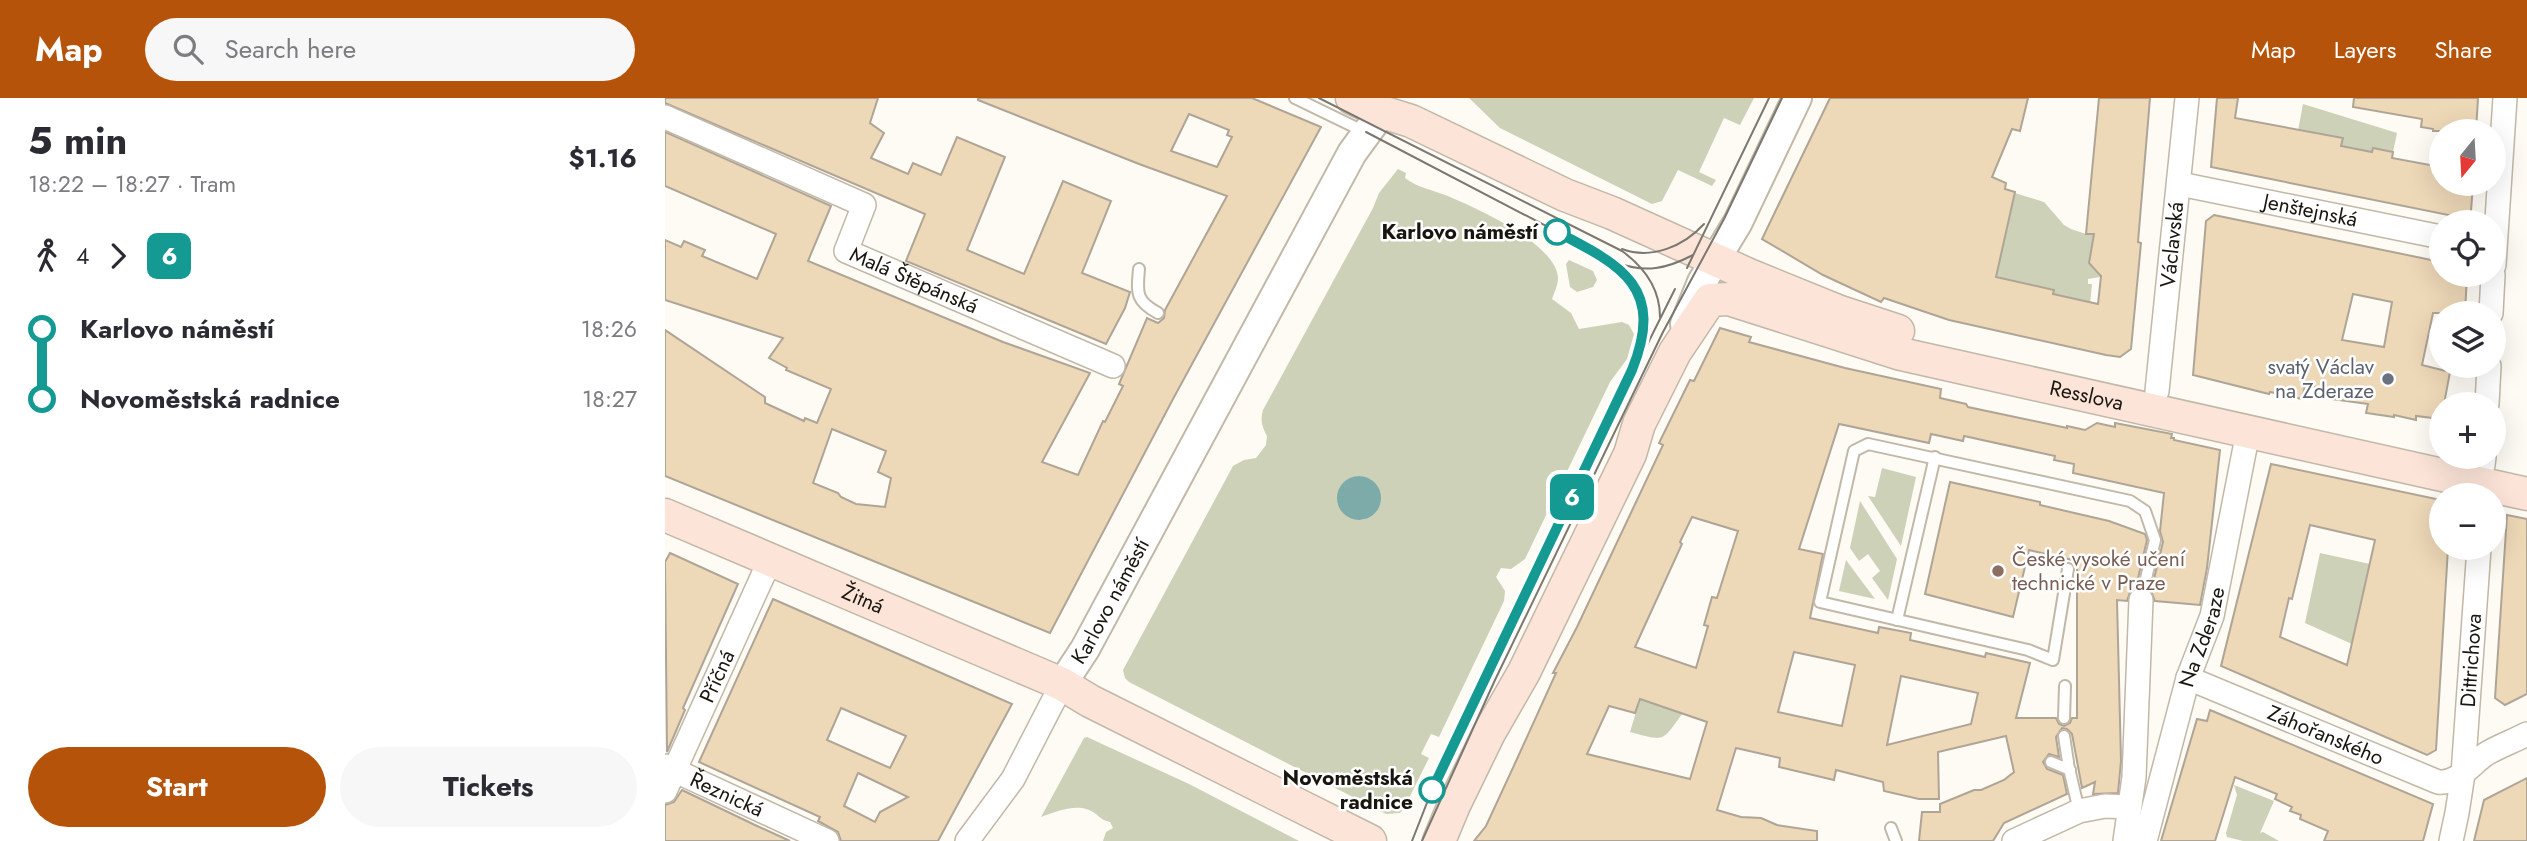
<!DOCTYPE html>
<html lang="en">
<head>
<meta charset="utf-8">
<style>
	:root { --surface:#fff; --page:#f7f7f7; --text:#2b2b33; --muted:#7c7c81; --accent:#b45309 }
	body { margin:0; font-family:Jost,sans-serif; background:var(--page); color:var(--text); height:100vh; display:flex; flex-direction:column; font-size:26px; white-space:nowrap }
	* { box-sizing:border-box; margin:0 }
	p { font-size:23px; color:var(--muted) }
	.icon { flex:none; width:38px; height:38px; fill:none; stroke:currentColor; stroke-width:2; stroke-linecap:round; stroke-linejoin:round }
	.map { position:relative; flex:1; overflow:hidden }
	.panel { display:flex; flex-direction:column; background:var(--surface); width:665px }
	.panel>* { flex:none }
	.badge { padding:0 14px; border-radius:10px; font-size:24px; line-height:46px }
	.needle { width:46px; rotate:198deg }
	.buttons { position:absolute; left:1764px; top:21px; display:grid; gap:14px }
	.buttons a { display:grid; place-items:center; width:77px; height:77px; border-radius:50%; background:var(--surface); box-shadow:0 7px 28px #0002; font-size:35px }
	.map>.badge { position:absolute; translate:-50% -50%; box-shadow:0 0 0 4px #fff }
	.legs { display:flex; align-items:center; gap:10px; height:77px; padding:0 28px; font-size:23px }
	.legs p { margin-inline-start:auto }
	.summary { display:flex; align-items:center; justify-content:space-between; height:119px; padding:0 28px }
	h1 { font-size:38px; font-weight:700; line-height:52px }
	.action { display:flex; gap:14px; margin-top:auto; padding:14px 28px }
	.action a { flex:1; height:80px; border-radius:42px; background:var(--accent); color:#fff; font-size:28px; font-weight:700; line-height:80px; text-align:center }
	.action a+a { background:var(--page); color:var(--text) }
	ul { padding:0 28px; list-style:none }
	li { display:flex; align-items:center; gap:24px; height:70px; font-size:26px }
	li i { display:grid; place-items:center; width:10px; height:100%; margin:0 9px; background:currentColor }
	li i::after { content:''; width:18px; height:18px; margin:-9px; border:5px solid; border-radius:50%; background:var(--surface) }
	li p { margin-inline-start:auto }
	li:first-child i { background:linear-gradient(#0000 50%,currentColor 0) }
	li:last-child i { background:linear-gradient(currentColor 50%,#0000 0) }
	header { display:flex; align-items:center; gap:42px; box-sizing:border-box; height:98px; padding:0 35px; background:var(--accent); color:#fff }
	header strong { font-size:33px }
	nav { display:flex; gap:38px; margin-inline-start:auto; font-size:24px }
	.search { width:490px; height:63px; background:var(--page); display:flex; align-items:center; gap:18px; box-sizing:border-box; padding:0 24px; border-radius:38px; color:var(--muted); font-size:26px }
	main { display:flex; flex:1; min-height:0 }
	.map>svg:first-child { display:block }
	.green { fill:#cdd1b7; fill-rule:evenodd }
	.water { fill:#7cabaa }
	.building { fill:#edd8b7; stroke:#afa596; stroke-width:2; fill-rule:evenodd }
	.lines { fill:none; stroke-linecap:round; stroke-linejoin:round }
	.service-casing { stroke:#c1b8a8; stroke-width:14 }
	.minor-casing { stroke:#c1b8a8; stroke-width:26 }
	.tertiary-casing { stroke:#c1b8a8; stroke-width:32 }
	.secondary-casing { stroke:#c1b8a8; stroke-width:35 }
	.service { stroke:#fff; stroke-width:10 }
	.minor { stroke:#fff; stroke-width:23 }
	.tertiary { stroke:#fff; stroke-width:28 }
	.secondary { stroke:#fce4d8; stroke-width:32 }
	.tram { stroke:#7b7872; stroke-width:2 }
	.line-1-casing { stroke:#fff; stroke-width:16 }
	.line-1 { stroke:#149a93; stroke-width:10 }
	.stop-1-dot { fill:#fff; stroke:#149a93; stroke-width:3.5 }
	.worship-dot { fill:#6b7280; stroke:#fff; stroke-width:2.5 }
	.education-dot { fill:#8d6e63; stroke:#fff; stroke-width:2.5 }
	.labels { text-anchor:middle; dominant-baseline:central; stroke-width:5; stroke-linejoin:round; paint-order:stroke }
	.street-label { font-size:21px; fill:#191610; stroke:#fff }
	.stop-label { font-size:21px; font-weight:bold; fill:#191610; stroke:#fff; text-anchor:end }
	.worship-label { font-size:21px; fill:#5b616d; stroke:#fff; text-anchor:end }
	.education-label { font-size:21px; fill:#785e54; stroke:#fff; text-anchor:start }
</style>
</head>
<body>
<header>
<strong>Map</strong>
<div class="search"><svg class="icon" aria-label="search" viewBox="0 0 24 24"><circle cx="10" cy="10" r="6"/><path d="M15 15l6 6"/></svg>Search here</div>
<nav><a>Map</a><a>Layers</a><a>Share</a></nav>
</header>
<main>
<section class="panel">
<div class="summary"><div><h1>5 min</h1><p>18:22 – 18:27 · Tram</p></div><b>$1.16</b></div>
<div class="legs"><svg class="icon" aria-label="walk" viewBox="0 0 24 24"><circle cx="13" cy="4" r="2"/><path d="M13 8l-2 6 4 7M11 14l-3 7M7 12l3-4h3l4 4"/></svg>4<svg class="icon" aria-label="forward" viewBox="0 0 24 24"><path d="M9 5l7 7-7 7"/></svg><b class="badge" style="background:#149a93;color:#fff">6</b></div>
<ul>
<li><i style="color:#149a93"></i><b>Karlovo náměstí</b><p>18:26</p></li>
<li><i style="color:#149a93"></i><b>Novoměstská radnice</b><p>18:27</p></li>
</ul>
<div class="action"><a>Start</a><a>Tickets</a></div>
</section>
<div class="map">
<svg width="1862" height="743" viewBox="0 0 1862 743">
	<rect width="100%" height="100%" fill="#fefaf4"/>
	<g class="green">
		<path d="M 804,0 L 1089,0 L 1075,27 L 1059,20 L 1034,74 L 1051,82 L 1047,88 L 1013,72 L 997,103 L 987,106 L 835,30 Z"/>
		<path d="M 1638,6 L 1732,35 L 1728,54 L 1709,50 L 1707,56 L 1676,48 L 1677,40 L 1640,33 L 1632,38 Z"/>
		<path d="M 733,71 L 741,75 L 740,80 C 751,89 767,92 780,97 C 808,108 892,146 893,180 C 893,187 889,195 887,201 L 906,215 L 914,231 L 957,224 L 964,227 L 969,236 L 962,261 L 945,284 L 860,461 L 846,471 L 836,470 L 831,479 L 840,493 L 839,503 L 774,639 L 766,636 L 756,656 L 764,660 L 739,710 L 735,715 L 721,716 L 464,584 L 460,580 L 458,572 L 568,368 L 579,362 L 591,360 L 601,347 L 602,338 C 597,329 595,323 598,312 L 708,110 L 714,95 ZM 694,378 L 707,382 L 699,422 L 684,419 L 673,394 L 681,383 Z"/>
		<path d="M 1350,95 L 1379,104 L 1399,127 L 1406,131 L 1421,136 L 1440,137 L 1435,179 L 1423,181 L 1423,186 L 1427,186 L 1425,206 L 1404,210 L 1406,200 L 1388,196 L 1388,191 L 1359,185 L 1328,193 Z"/>
		<path d="M 904,162 L 928,173 L 932,182 L 928,189 L 912,194 L 905,189 L 901,166 Z"/>
		<path d="M 1217,370 L 1251,379 L 1236,448 L 1203,398 L 1210,399 Z"/>
		<path d="M 1195,403 L 1232,461 L 1223,502 L 1207,480 L 1215,473 L 1203,456 L 1194,463 L 1185,450 Z"/>
		<path d="M 1655,455 L 1705,466 L 1687,546 L 1640,525 Z"/>
		<path d="M 1181,462 L 1210,501 L 1174,493 Z"/>
		<path d="M 975,601 L 1017,616 C 996,645 1000,643 965,634 Z"/>
		<path d="M 422,639 L 524,686 L 634,743 L 438,743 L 441,734 L 448,730 L 445,724 C 437,722 436,720 431,716 C 415,703 392,713 376,719 L 419,640 Z"/>
		<path d="M 1569,687 L 1609,703 L 1595,735 L 1598,734 L 1614,743 L 1578,743 L 1562,739 L 1561,735 L 1572,697 Z"/>
	</g>
	<circle class="water" cx="694" cy="400" r="22"/>
	<g class="building">
		<path d="M 0,0 L 213,0 L 205,25 L 219,35 L 206,60 L 243,76 L 248,65 L 276,77 L 292,39 L 340,59 L 302,152 L 359,176 L 398,83 L 446,103 L 417,175 L 465,194 L 460,210 L 441,246 L 241,163 L 260,116 L 0,5 Z"/>
		<path d="M 313,0 L 587,0 L 656,29 L 508,301 L 385,535 L 0,378 L 0,232 L 100,299 L 100,305 L 139,323 L 140,320 L 152,325 L 166,291 L 121,272 L 122,270 L 104,260 L 118,240 L 0,202 L 0,142 L 16,149 L 19,143 L 40,152 L 37,158 L 92,181 L 111,136 L 0,88 L 0,34 L 166,108 L 143,163 L 338,244 L 425,275 L 377,364 L 413,377 L 438,323 L 440,324 L 458,288 L 454,286 L 482,220 L 493,225 L 499,220 L 500,212 L 562,98 L 474,66 L 313,2 ZM 524,16 L 564,32 L 562,37 L 567,39 L 552,69 L 506,53 ZM 167,331 L 221,353 L 213,374 L 226,380 L 220,409 L 191,406 L 176,399 L 173,395 L 148,385 Z"/>
		<path d="M 1165,0 L 1363,0 L 1355,33 L 1347,31 L 1327,79 L 1341,85 L 1340,91 L 1350,94 L 1331,179 L 1389,192 L 1388,196 L 1433,206 L 1436,178 L 1424,165 L 1429,136 L 1421,136 L 1434,0 L 1485,0 L 1473,144 L 1476,145 L 1466,251 L 1455,259 L 1441,257 L 1284,222 L 1219,200 L 1216,204 L 1158,177 L 1097,141 Z"/>
		<path d="M 1552,0 L 1573,0 L 1570,20 L 1678,40 L 1676,48 L 1707,54 L 1708,50 L 1728,54 L 1727,60 L 1776,69 L 1776,86 L 1808,86 L 1806,113 L 1798,120 L 1546,69 Z"/>
		<path d="M 1689,0 L 1813,0 L 1811,33 L 1768,33 L 1768,31 L 1756,29 L 1757,21 L 1688,9 Z"/>
		<path d="M 1549,117 L 1776,164 L 1776,177 L 1802,177 L 1800,215 L 1768,215 L 1757,267 L 1785,274 L 1779,306 L 1776,306 L 1776,321 L 1751,318 L 1751,322 L 1729,317 L 1729,319 L 1701,315 L 1703,306 L 1667,301 L 1641,283 L 1637,301 L 1605,294 L 1604,296 L 1528,277 L 1541,123 ZM 1688,196 L 1727,204 L 1719,249 L 1677,242 Z"/>
		<path d="M 1055,230 L 1086,239 L 1084,244 L 1180,270 L 1276,291 L 1275,300 L 1301,306 L 1303,309 L 1402,330 L 1402,328 L 1420,332 L 1432,325 L 1450,329 L 1450,325 L 1507,336 L 1506,340 L 1509,340 L 1509,342 L 1555,352 L 1542,470 L 1535,507 L 1490,503 L 1486,493 L 1498,444 L 1495,433 L 1499,395 L 1408,375 L 1409,366 L 1389,362 L 1390,358 L 1299,338 L 1298,343 L 1266,336 L 1264,345 L 1174,326 L 1134,451 L 1158,456 L 1145,520 L 1213,535 L 1214,529 L 1246,535 L 1245,542 L 1320,559 L 1321,555 L 1365,565 L 1351,620 L 1391,620 L 1394,626 L 1399,628 L 1405,625 L 1407,620 L 1412,620 L 1412,463 L 1364,452 L 1348,519 L 1260,496 L 1285,384 L 1375,404 L 1375,407 L 1444,423 L 1480,436 L 1482,442 L 1471,489 L 1465,494 L 1462,503 L 1452,502 L 1456,663 L 1453,695 L 1428,696 L 1430,684 L 1417,690 L 1407,636 L 1402,631 L 1397,630 L 1391,639 L 1394,659 L 1384,656 L 1378,664 L 1382,671 L 1398,677 L 1402,696 L 1339,725 L 1328,743 L 1254,743 L 1257,714 L 1275,714 L 1275,706 L 1309,692 L 1316,692 L 1339,682 L 1349,674 L 1341,638 L 1273,654 L 1274,701 L 1254,701 L 1219,693 L 1218,684 L 1171,672 L 1169,682 L 1114,669 L 1115,660 L 1071,650 L 1052,712 L 1076,719 L 1096,720 L 1112,727 L 1152,733 L 1152,743 L 809,743 L 821,728 L 852,661 L 891,575 L 888,575 L 912,529 L 998,347 L 994,345 L 1025,282 L 1029,283 ZM 1027,419 L 1073,433 L 1052,500 L 1047,499 L 1039,527 L 1043,528 L 1031,570 L 970,549 L 1017,446 L 1015,444 ZM 1129,554 L 1190,567 L 1177,628 L 1113,614 ZM 1236,578 L 1313,595 L 1306,626 L 1222,647 ZM 975,601 L 1042,624 L 1025,681 L 922,656 L 944,608 L 970,615 Z"/>
		<path d="M 1606,366 L 1776,402 L 1776,450 L 1783,450 L 1771,652 L 1762,657 L 1556,568 ZM 1645,427 L 1710,442 L 1682,567 L 1615,539 L 1624,500 L 1627,501 Z"/>
		<path d="M 1842,417 L 1862,421 L 1862,596 L 1840,607 L 1830,600 Z"/>
		<path d="M 5,455 L 73,486 L 18,610 L 20,612 L 2,654 L 0,464 Z"/>
		<path d="M 108,501 L 347,606 L 273,743 L 176,743 L 173,734 L 153,723 L 155,719 L 34,664 ZM 176,610 L 241,638 L 225,670 L 162,642 ZM 193,675 L 243,699 L 215,714 L 210,724 L 179,708 Z"/>
		<path d="M 1545,612 L 1768,706 L 1758,743 L 1659,743 L 1663,733 L 1635,721 L 1636,717 L 1625,713 L 1627,709 L 1610,701 L 1612,696 L 1570,679 L 1550,743 L 1496,743 L 1532,621 L 1542,623 Z"/>
		<path d="M 1862,680 L 1862,743 L 1809,743 L 1819,702 Z"/>
		<path d="M 17,692 L 90,727 L 125,743 L 0,743 L 0,707 L 9,704 Z"/>
	</g>
	<g class="lines">
		<defs>
			<g id="service">
				<path d="M 630,0 L 700,34"/>
				<path d="M 474,171 C 472,194 470,203 493,215"/>
				<path d="M 1403,471 L 1388,562 L 1363,552 L 1155,504 L 1189,353 L 1203,346 L 1465,403 L 1480,413 L 1490,442 L 1476,502"/>
				<path d="M 1232,522 L 1270,359"/>
				<path d="M 1399,620 L 1400,588"/>
				<path d="M 1399,638 L 1403,664"/>
				<path d="M 1386,664 L 1405,672"/>
				<path d="M 1403,666 L 1414,713"/>
				<path d="M 1226,730 L 1231,743"/>
			</g>
			<g id="minor">
				<path id="s1" d="M 0,19 L 199,107 L 181,153 L 448,268"/>
				<path id="s2" d="M 1515,86 L 1776,139"/>
				<path d="M 1829,167 L 1840,0"/>
				<path d="M 1826,215 L 1828,177"/>
				<path id="s3" d="M 1492,293 L 1522,0"/>
				<path d="M 1822,306 L 1824,268"/>
				<path d="M 1818,367 L 1819,359"/>
				<path id="s4" d="M 1523,580 L 1773,684 C 1793,686 1806,666 1821,656 C 1834,648 1849,643 1862,636"/>
				<path id="s5" d="M 0,668 L 162,743"/>
				<path id="s6" d="M 0,693 L 105,462"/>
				<path d="M 302,743 L 348,681 L 397,586"/>
				<path d="M 1349,743 L 1414,713 L 1440,708 L 1464,709"/>
				<path d="M 1460,743 L 1469,679 L 1476,502"/>
				<path id="s7" d="M 1480,743 L 1523,580 L 1547,518 L 1583,334"/>
				<path id="s8" d="M 1786,743 L 1792,715 L 1798,676 L 1814,450"/>
			</g>
			<g id="tertiary">
				<path d="M 1020,226 L 1037,184 L 1073,124 L 1132,0"/>
				<path id="s9" d="M 397,586 L 420,551 L 687,55 L 717,14"/>
			</g>
			<g id="secondary">
				<path d="M 687,0 L 717,14 L 746,23 L 900,97 L 947,115 L 1084,177 L 1175,214 L 1233,233"/>
				<path id="s10" d="M 0,417 L 397,586 L 425,603 L 705,743"/>
				<path id="s11" d="M 774,743 L 789,707 L 824,635 L 859,574 L 965,356 L 974,326 L 1010,254 L 1045,202 L 1064,201 L 1236,256 L 1862,396"/>
			</g>
		</defs>
		<use href="#service" class="service-casing"/>
		<use href="#minor" class="minor-casing"/>
		<use href="#tertiary" class="tertiary-casing"/>
		<use href="#secondary" class="secondary-casing"/>
		<use href="#service" class="service"/>
		<use href="#minor" class="minor"/>
		<use href="#tertiary" class="tertiary"/>
		<use href="#secondary" class="secondary"/>
		<g class="tram">
			<path d="M 654,0 L 957,153 C 979,169 995,190 995,219"/>
			<path d="M 701,34 L 952,165 C 981,175 1001,171 1028,157"/>
			<path d="M 957,151 C 987,162 1019,148 1039,126"/>
			<path d="M 948,165 C 975,183 982,216 977,246"/>
			<path d="M 1022,170 L 1104,0"/>
			<path d="M 930,351 L 1010,191"/>
			<path d="M 747,743 L 767,692 L 840,537"/>
			<path d="M 757,743 L 830,582 L 998,234 L 1059,121 L 1117,0"/>
		</g>
	</g>
	<g class="lines">
		<defs>
			<path id="line-1" d="M 767,692 L 967,272 C 1000,190 958,168 892,134"/>
		</defs>
		<use href="#line-1" class="line-1-casing"/>
		<use href="#line-1" class="line-1"/>
	</g>
	<g class="stop-1-dot">
		<circle cx="892" cy="134" r="12"/>
		<circle cx="767" cy="692" r="12"/>
	</g>
	<circle class="worship-dot" cx="1723" cy="281" r="7"/>
	<circle class="education-dot" cx="1333" cy="473" r="7"/>
	<g class="labels">
		<g class="street-label">
			<text stroke="none"><textPath href="#s2" startOffset="133">Jenštejnská</textPath></text>
			<text stroke="none"><textPath href="#s3" startOffset="147">Václavská</textPath></text>
			<text stroke="none"><textPath href="#s1" startOffset="341">Malá Štěpánská</textPath></text>
			<text stroke="none"><textPath href="#s11" startOffset="996">Resslova</textPath></text>
			<text stroke="none"><textPath href="#s10" startOffset="215">Žitná</textPath></text>
			<text stroke="none"><textPath href="#s9" startOffset="96">Karlovo náměstí</textPath></text>
			<text stroke="none"><textPath href="#s7" startOffset="212">Na Zderaze</textPath></text>
			<text stroke="none"><textPath href="#s8" startOffset="182">Dittrichova</textPath></text>
			<text stroke="none"><textPath href="#s6" startOffset="126">Příčná</textPath></text>
			<text stroke="none"><textPath href="#s4" startOffset="149">Záhořanského</textPath></text>
			<text stroke="none"><textPath href="#s5" startOffset="68">Řeznická</textPath></text>
		</g>
		<g class="stop-label">
			<text x="873" y="134">Karlovo náměstí</text>
			<text x="748" y="680">Novoměstská<tspan x="748" dy="24">radnice</tspan></text>
		</g>
		<g class="worship-label">
			<text x="1709" y="269">svatý Václav<tspan x="1709" dy="24">na Zderaze</tspan></text>
		</g>
		<g class="education-label">
			<text x="1347" y="461">České vysoké učení<tspan x="1347" dy="24">technické v Praze</tspan></text>
		</g>
	</g>
</svg>
<div class="buttons">
<a><svg class="needle" viewBox="-14 -14 28 28"><path d="M0-13l5 13h-10z" fill="#e53935"/><path d="M0 13l5-13h-10z" fill="#7c7c81"/></svg></a>
<a><svg class="icon" aria-label="locate" viewBox="0 0 24 24"><circle cx="12" cy="12" r="6"/><path d="M12 2v4M12 18v4M2 12h4M18 12h4"/></svg></a>
<a><svg class="icon" aria-label="layers" viewBox="0 0 24 24"><path d="M12 4l9 5-9 5-9-5zM3 14l9 5 9-5"/></svg></a>
<a>+</a>
<a>−</a>
</div>
<b class="badge" style="left:907px;top:399px;background:#149a93;color:#fff">6</b>
</div>
</main>
</body>
</html>
